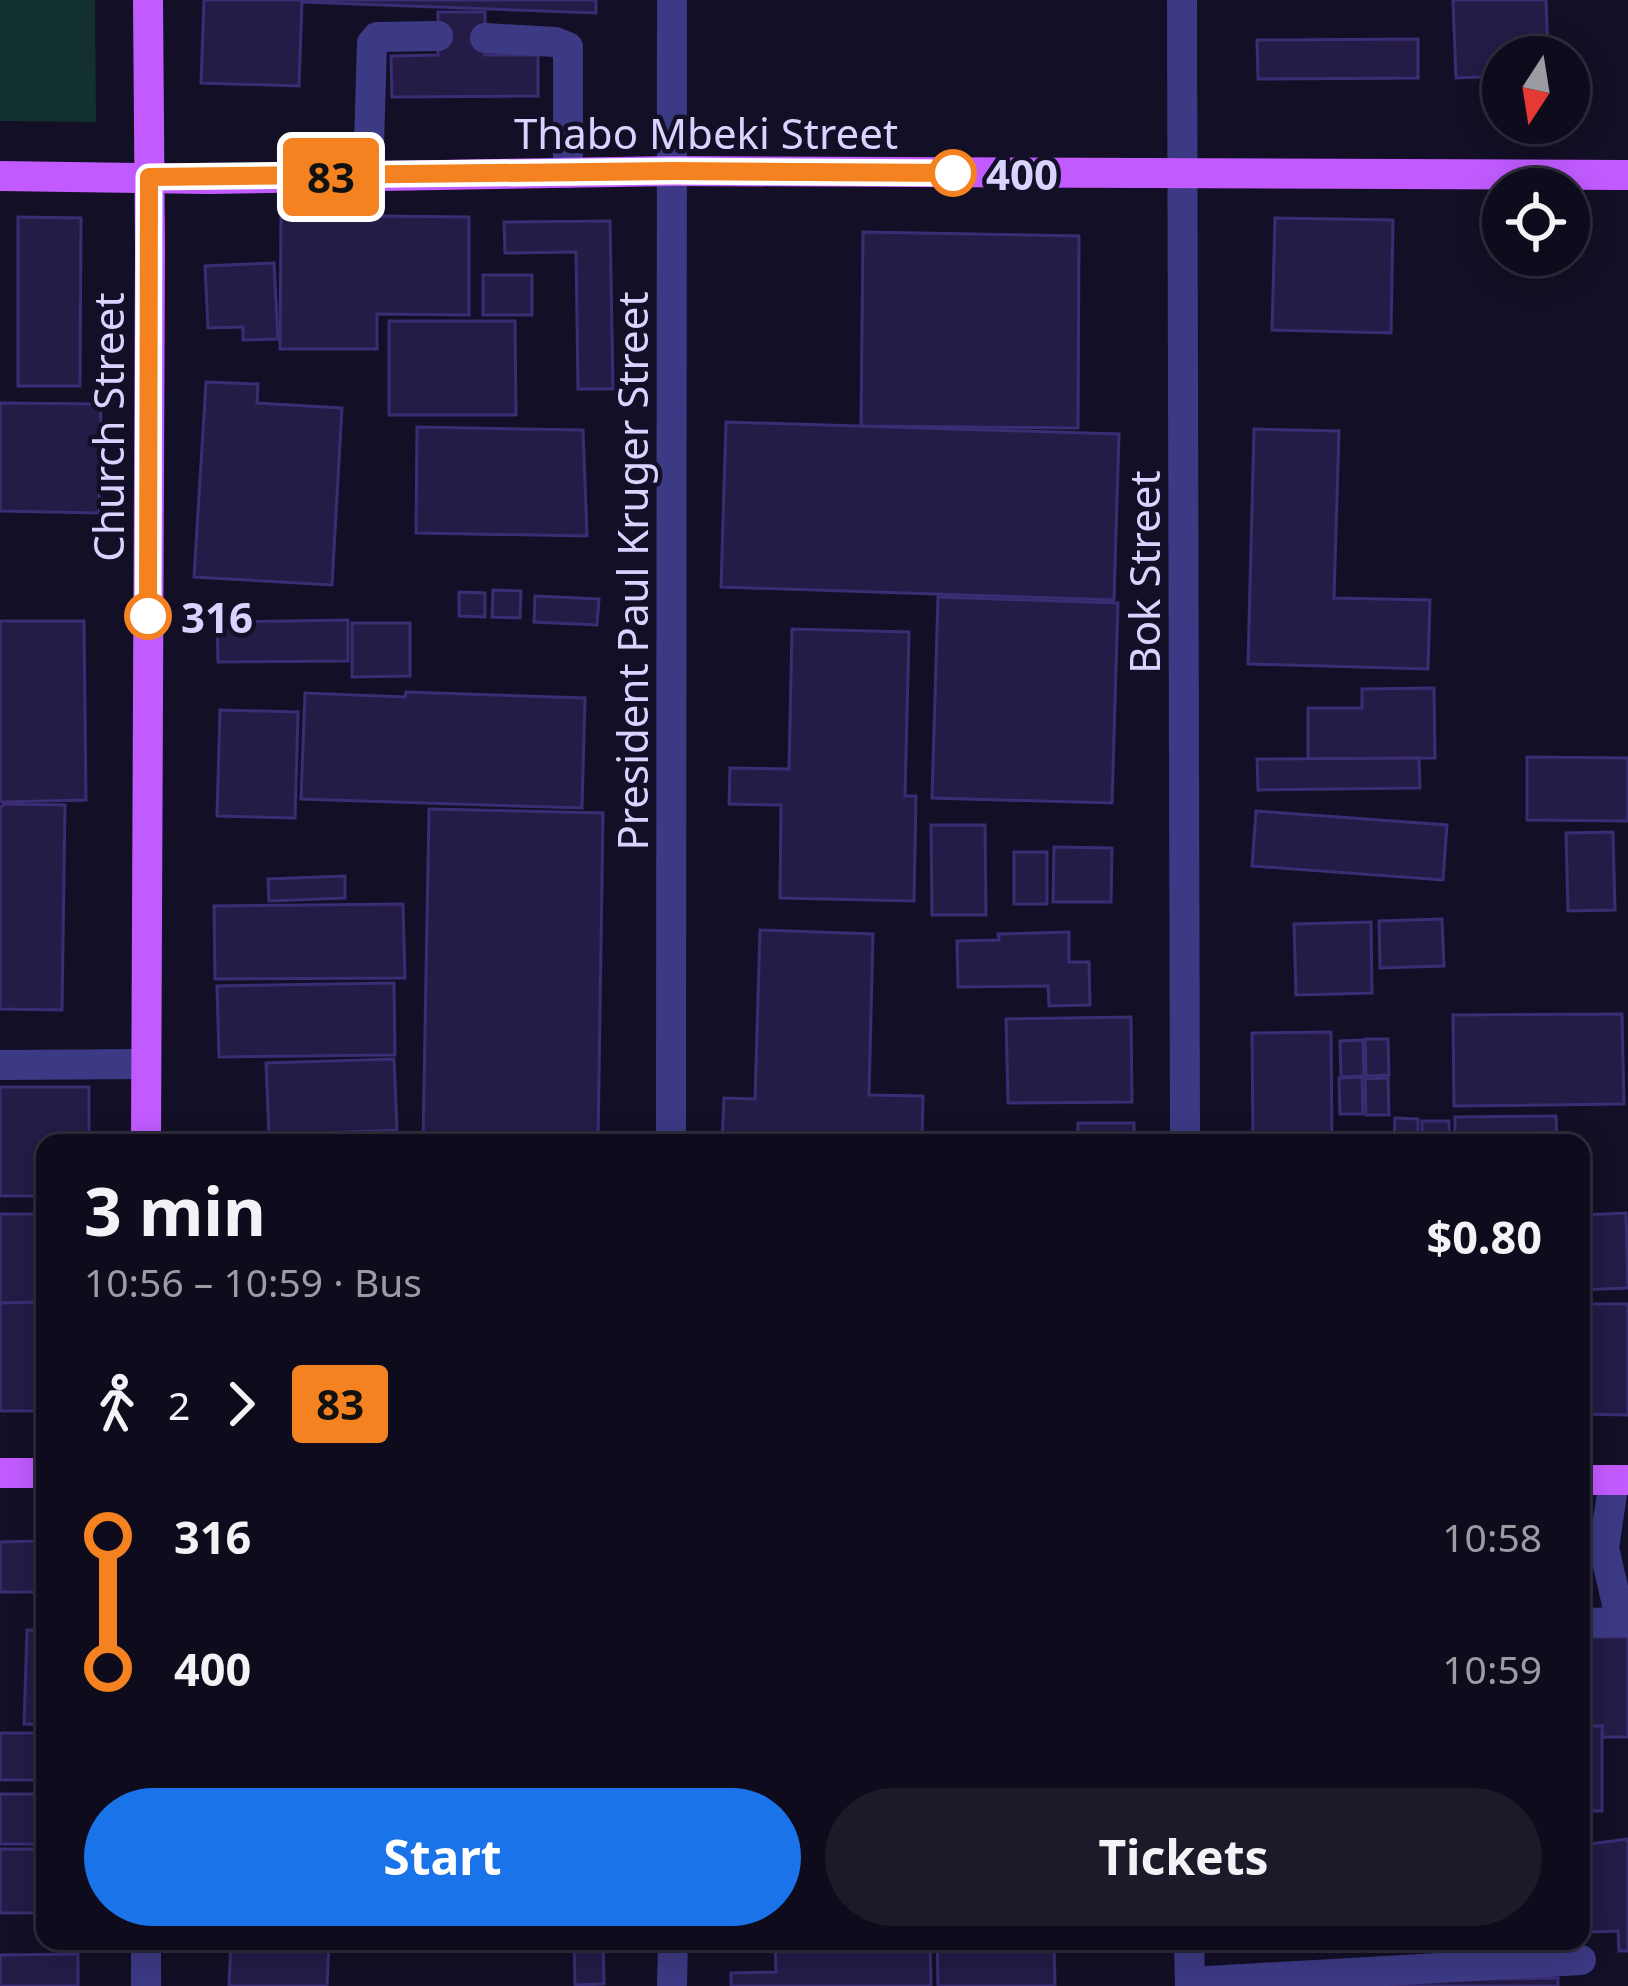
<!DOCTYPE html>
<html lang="en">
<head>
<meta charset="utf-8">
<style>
	:root { --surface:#0e0b1c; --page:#1c1929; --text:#f1f3f6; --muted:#9b9ba3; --line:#2e2b3b; --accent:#1a73e8 }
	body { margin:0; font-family:"Noto Sans",sans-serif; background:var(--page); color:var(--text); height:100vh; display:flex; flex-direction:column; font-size:45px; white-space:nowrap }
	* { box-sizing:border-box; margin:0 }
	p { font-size:39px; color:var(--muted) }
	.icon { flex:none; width:66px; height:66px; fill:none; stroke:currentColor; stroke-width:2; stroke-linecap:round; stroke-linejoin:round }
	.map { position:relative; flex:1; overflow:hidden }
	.panel { position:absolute; left:36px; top:1134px; width:1554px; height:816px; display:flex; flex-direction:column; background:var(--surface); border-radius:24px; box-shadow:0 6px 30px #0003,0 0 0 3px var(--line) }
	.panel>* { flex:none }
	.badge { padding:0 24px; border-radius:9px; font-size:42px; line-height:78px }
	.needle { width:78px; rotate:192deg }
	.tools { position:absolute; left:1482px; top:36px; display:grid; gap:24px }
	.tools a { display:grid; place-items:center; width:108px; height:108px; border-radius:50%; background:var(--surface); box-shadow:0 6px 30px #0003,0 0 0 3px var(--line); font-size:60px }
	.map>.badge { position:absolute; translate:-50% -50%; box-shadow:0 0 0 6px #fff }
	.legs { display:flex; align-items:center; gap:18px; height:132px; padding:0 48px; font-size:39px }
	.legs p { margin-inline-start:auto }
	.summary { display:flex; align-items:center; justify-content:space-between; height:204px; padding:0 48px }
	h1 { font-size:66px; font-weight:700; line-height:90px }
	.cta { display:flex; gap:24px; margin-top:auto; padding:24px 48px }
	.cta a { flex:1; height:138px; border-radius:72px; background:var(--accent); color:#fff; font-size:48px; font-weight:700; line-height:138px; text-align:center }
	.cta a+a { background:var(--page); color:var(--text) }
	ul { padding:0 48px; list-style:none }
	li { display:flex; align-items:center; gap:42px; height:132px; font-size:45px }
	li i { display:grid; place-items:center; width:18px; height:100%; margin:0 15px; background:currentColor }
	li i::after { content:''; width:30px; height:30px; margin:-15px; border:9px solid; border-radius:50%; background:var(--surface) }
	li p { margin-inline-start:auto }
	li:first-child i { background:linear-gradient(#0000 50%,currentColor 0) }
	li:last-child i { background:linear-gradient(currentColor 50%,#0000 0) }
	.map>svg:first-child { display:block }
	.green { fill:#12302f }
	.building { fill:#241b47; stroke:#3b2d73; stroke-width:3 }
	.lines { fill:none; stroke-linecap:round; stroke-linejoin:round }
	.minor { stroke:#3d3a85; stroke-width:30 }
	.major { stroke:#c25bff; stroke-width:30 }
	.line-1-casing { stroke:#fff; stroke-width:27 }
	.line-1 { stroke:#f58220; stroke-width:18 }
	.stop-1-dot { fill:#fff; stroke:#f58220; stroke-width:6 }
	.labels { text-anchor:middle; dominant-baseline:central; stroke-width:9; stroke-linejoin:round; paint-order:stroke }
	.street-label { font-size:42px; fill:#d9d4ff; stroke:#130f26 }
	.stop-label { font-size:42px; font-weight:bold; fill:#d9d4ff; stroke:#130f26; text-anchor:start }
</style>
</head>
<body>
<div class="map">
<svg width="1628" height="1986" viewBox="0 0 1628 1986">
	<rect width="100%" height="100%" fill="#130f26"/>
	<path class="green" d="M 0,0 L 95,0 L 96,122 L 0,121 Z"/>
	<g class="building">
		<path d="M 204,0 L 596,0 L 596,13 L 302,2 L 299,86 L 201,83 Z"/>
		<path d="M 1453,0 L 1546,0 L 1548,57 L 1503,57 L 1503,76 L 1456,78 Z"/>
		<path d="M 438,12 L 485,12 L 485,55 L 538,55 L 538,96 L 392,97 L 391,56 L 438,55 Z"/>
		<path d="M 1418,39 L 1418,78 L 1258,79 L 1257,40 Z"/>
		<path d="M 281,215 L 469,217 L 469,315 L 377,314 L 377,349 L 280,349 Z"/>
		<path d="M 18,217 L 81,218 L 80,386 L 18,386 Z"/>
		<path d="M 1275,218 L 1393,220 L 1391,333 L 1272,330 Z"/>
		<path d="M 610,221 L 613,389 L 578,389 L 576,252 L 505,253 L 504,222 Z"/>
		<path d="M 863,232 L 1079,236 L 1078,428 L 861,426 Z"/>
		<path d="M 274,263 L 278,339 L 243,340 L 243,327 L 208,328 L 205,266 Z"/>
		<rect x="483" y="275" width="49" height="40"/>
		<path d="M 389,321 L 515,321 L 516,415 L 389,415 Z"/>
		<path d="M 206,382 L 258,384 L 257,403 L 342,408 L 332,585 L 194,577 Z"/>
		<path d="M 0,403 L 101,404 L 99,513 L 0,511 Z"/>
		<path d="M 726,422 L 1119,434 L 1114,600 L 721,587 Z"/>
		<path d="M 417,427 L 583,430 L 587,536 L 416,533 Z"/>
		<path d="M 1254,429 L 1339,431 L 1334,598 L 1430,600 L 1428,669 L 1248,664 Z"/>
		<path d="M 493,590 L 521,591 L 520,618 L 492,617 Z"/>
		<path d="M 459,592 L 485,593 L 485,617 L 459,616 Z"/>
		<path d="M 535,596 L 599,599 L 597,625 L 534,622 Z"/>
		<path d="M 938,597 L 1118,603 L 1112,803 L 932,798 Z"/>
		<path d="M 348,620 L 348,661 L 218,662 L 217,622 Z"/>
		<path d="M 0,621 L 84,621 L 86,800 L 0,802 Z"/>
		<path d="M 352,623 L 410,623 L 410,676 L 352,677 Z"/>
		<path d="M 792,629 L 909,632 L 905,796 L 916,796 L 914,901 L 780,898 L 781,805 L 729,804 L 730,768 L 789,769 Z"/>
		<path d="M 1434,688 L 1435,758 L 1308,759 L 1308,708 L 1362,708 L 1362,689 Z"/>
		<path d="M 406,692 L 585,698 L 582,808 L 301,799 L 305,693 L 405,697 Z"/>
		<path d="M 220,710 L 298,712 L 295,818 L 217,816 Z"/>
		<path d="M 1527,757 L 1628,758 L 1628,821 L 1527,820 Z"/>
		<path d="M 1419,758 L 1420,788 L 1258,790 L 1257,759 Z"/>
		<path d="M 4,804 L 65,805 L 62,1010 L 0,1009 L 0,808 Z"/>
		<path d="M 429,809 L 603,813 L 598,1143 L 423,1143 Z"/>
		<path d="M 1256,811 L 1447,825 L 1443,880 L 1252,866 Z"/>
		<path d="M 931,825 L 985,825 L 986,915 L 932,915 Z"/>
		<path d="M 1613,832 L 1615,910 L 1568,911 L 1566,833 Z"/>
		<path d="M 1054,847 L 1112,848 L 1111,902 L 1053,902 Z"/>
		<rect x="1014" y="852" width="33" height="52"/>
		<path d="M 345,876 L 345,898 L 269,901 L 268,879 Z"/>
		<path d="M 403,904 L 405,978 L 215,979 L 214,906 Z"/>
		<path d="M 1442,919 L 1444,966 L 1380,968 L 1379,921 Z"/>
		<path d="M 1371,922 L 1372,993 L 1296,995 L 1294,924 Z"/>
		<path d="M 760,930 L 873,934 L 869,1095 L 923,1096 L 922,1143 L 722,1143 L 724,1098 L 755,1099 Z"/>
		<path d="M 1069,932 L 1069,962 L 1089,962 L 1090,1005 L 1049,1006 L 1048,986 L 958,987 L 957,941 L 999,940 L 998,934 Z"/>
		<path d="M 394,983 L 395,1055 L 219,1057 L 217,986 Z"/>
		<path d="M 1622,1014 L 1624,1104 L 1454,1106 L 1453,1015 Z"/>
		<path d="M 1131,1017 L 1132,1102 L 1008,1103 L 1006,1019 Z"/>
		<path d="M 1331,1032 L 1332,1143 L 1253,1143 L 1252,1033 Z"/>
		<path d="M 1365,1039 L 1388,1039 L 1389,1075 L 1366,1076 Z"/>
		<path d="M 1363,1040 L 1364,1076 L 1341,1077 L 1340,1041 Z"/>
		<path d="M 394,1059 L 397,1130 L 269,1135 L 266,1063 Z"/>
		<path d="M 1362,1077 L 1363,1114 L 1340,1114 L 1339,1078 Z"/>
		<path d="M 1388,1078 L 1389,1115 L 1366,1115 L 1365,1079 Z"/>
		<path d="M 0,1087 L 89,1087 L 89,1143 L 45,1143 L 45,1196 L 0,1196 Z"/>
		<path d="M 1556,1116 L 1557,1143 L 1455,1143 L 1455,1117 Z"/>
		<path d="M 1395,1118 L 1418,1119 L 1418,1143 L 1394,1143 Z"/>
		<rect x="1422" y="1121" width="27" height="22"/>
		<rect x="1078" y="1123" width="56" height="20"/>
		<path d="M 391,1137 L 391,1143 L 216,1143 L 216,1141 Z"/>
		<path d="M 1626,1213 L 1628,1288 L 1581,1290 L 1581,1215 Z"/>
		<path d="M 0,1214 L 45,1214 L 45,1302 L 0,1303 Z"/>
		<path d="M 45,1302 L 45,1411 L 0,1411 L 0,1303 Z"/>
		<path d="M 1581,1304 L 1628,1304 L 1628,1415 L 1581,1414 Z"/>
		<path d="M 41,1540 L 45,1540 L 45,1596 L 39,1595 Z"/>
		<path d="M 40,1541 L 38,1592 L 0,1592 L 0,1542 Z"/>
		<path d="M 27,1630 L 45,1631 L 45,1725 L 24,1724 Z"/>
		<path d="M 1581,1637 L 1628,1637 L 1628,1737 L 1602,1737 L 1602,1726 L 1581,1726 Z"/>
		<rect x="1581" y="1726" width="21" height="85"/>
		<rect x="0" y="1733" width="45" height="47"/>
		<rect x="0" y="1794" width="45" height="50"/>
		<path d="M 1628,1839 L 1628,1951 L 1619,1951 L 1618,1931 L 1590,1932 L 1589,1906 L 1581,1906 L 1581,1845 Z"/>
		<rect x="0" y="1849" width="45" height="64"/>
		<path d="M 231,1941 L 329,1941 L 327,1986 L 229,1986 Z"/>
		<path d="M 574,1941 L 603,1941 L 604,1984 L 575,1985 Z"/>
		<path d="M 775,1941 L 930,1941 L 931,1986 L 731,1986 L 731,1973 L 776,1972 Z"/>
		<path d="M 937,1941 L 1054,1941 L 1055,1986 L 938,1986 Z"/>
		<path d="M 78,1954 L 78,1986 L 0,1986 L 0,1955 Z"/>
		<path d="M 1558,1978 L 1558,1986 L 1268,1986 L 1268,1982 Z"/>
	</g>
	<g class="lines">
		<g class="minor">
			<path d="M 1182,0 L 1185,1143"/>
			<path d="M 485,38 L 555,42 L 568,47 L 568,173"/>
			<path d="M 368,176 L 372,43 L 377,37 L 438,36"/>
			<path d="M 0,1065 L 146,1064"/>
			<path d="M 671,1143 L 672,0"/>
			<path d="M 1614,1480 L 1604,1548 L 1621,1622"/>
			<path d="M 1581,1623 L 1628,1622"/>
			<path d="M 146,1941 L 146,1986"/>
			<path d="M 1189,1941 L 1190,1986"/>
			<path d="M 1190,1982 L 1581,1960"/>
			<path d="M 672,1986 L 673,1941"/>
		</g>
		<g class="major">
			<path d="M 0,176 L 209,179 L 673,171 L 1628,175"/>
			<path d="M 146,1143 L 150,249 L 148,0"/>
			<path d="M 0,1473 L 45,1473"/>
			<path d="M 1581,1480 L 1628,1480"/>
		</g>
	</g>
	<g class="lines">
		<defs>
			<path id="line-1" d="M 148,616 L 149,177 L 673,171 L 953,173"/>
		</defs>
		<use href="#line-1" class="line-1-casing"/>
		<use href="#line-1" class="line-1"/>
	</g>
	<g class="stop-1-dot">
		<circle cx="953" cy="173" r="21"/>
		<circle cx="148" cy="616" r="21"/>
	</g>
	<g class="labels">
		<g class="street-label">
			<text x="706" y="132">Thabo Mbeki Street</text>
			<text transform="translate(107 427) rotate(-90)">Church Street</text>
			<text transform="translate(631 571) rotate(-90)">President Paul Kruger Street</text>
			<text transform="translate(1143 572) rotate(-90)">Bok Street</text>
		</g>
		<g class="stop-label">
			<text x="986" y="173">400</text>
			<text x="181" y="616">316</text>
		</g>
	</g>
</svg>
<div class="tools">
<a><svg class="needle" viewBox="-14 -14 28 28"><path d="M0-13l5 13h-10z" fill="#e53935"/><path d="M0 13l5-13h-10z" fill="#9b9ba3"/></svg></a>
<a><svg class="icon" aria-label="locate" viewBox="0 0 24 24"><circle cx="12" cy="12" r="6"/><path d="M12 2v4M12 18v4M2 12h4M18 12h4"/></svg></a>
</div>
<b class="badge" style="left:331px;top:177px;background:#f58220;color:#111">83</b>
<section class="panel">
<div class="summary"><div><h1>3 min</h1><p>10:56 – 10:59 · Bus</p></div><b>$0.80</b></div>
<div class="legs"><svg class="icon" aria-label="walk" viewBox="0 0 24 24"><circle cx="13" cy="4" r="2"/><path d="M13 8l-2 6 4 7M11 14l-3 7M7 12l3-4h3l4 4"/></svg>2<svg class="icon" aria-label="forward" viewBox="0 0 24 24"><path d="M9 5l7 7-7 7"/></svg><b class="badge" style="background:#f58220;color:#111">83</b></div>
<ul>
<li><i style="color:#f58220"></i><b>316</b><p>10:58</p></li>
<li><i style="color:#f58220"></i><b>400</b><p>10:59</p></li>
</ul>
<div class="cta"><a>Start</a><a>Tickets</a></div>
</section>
</div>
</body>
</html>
